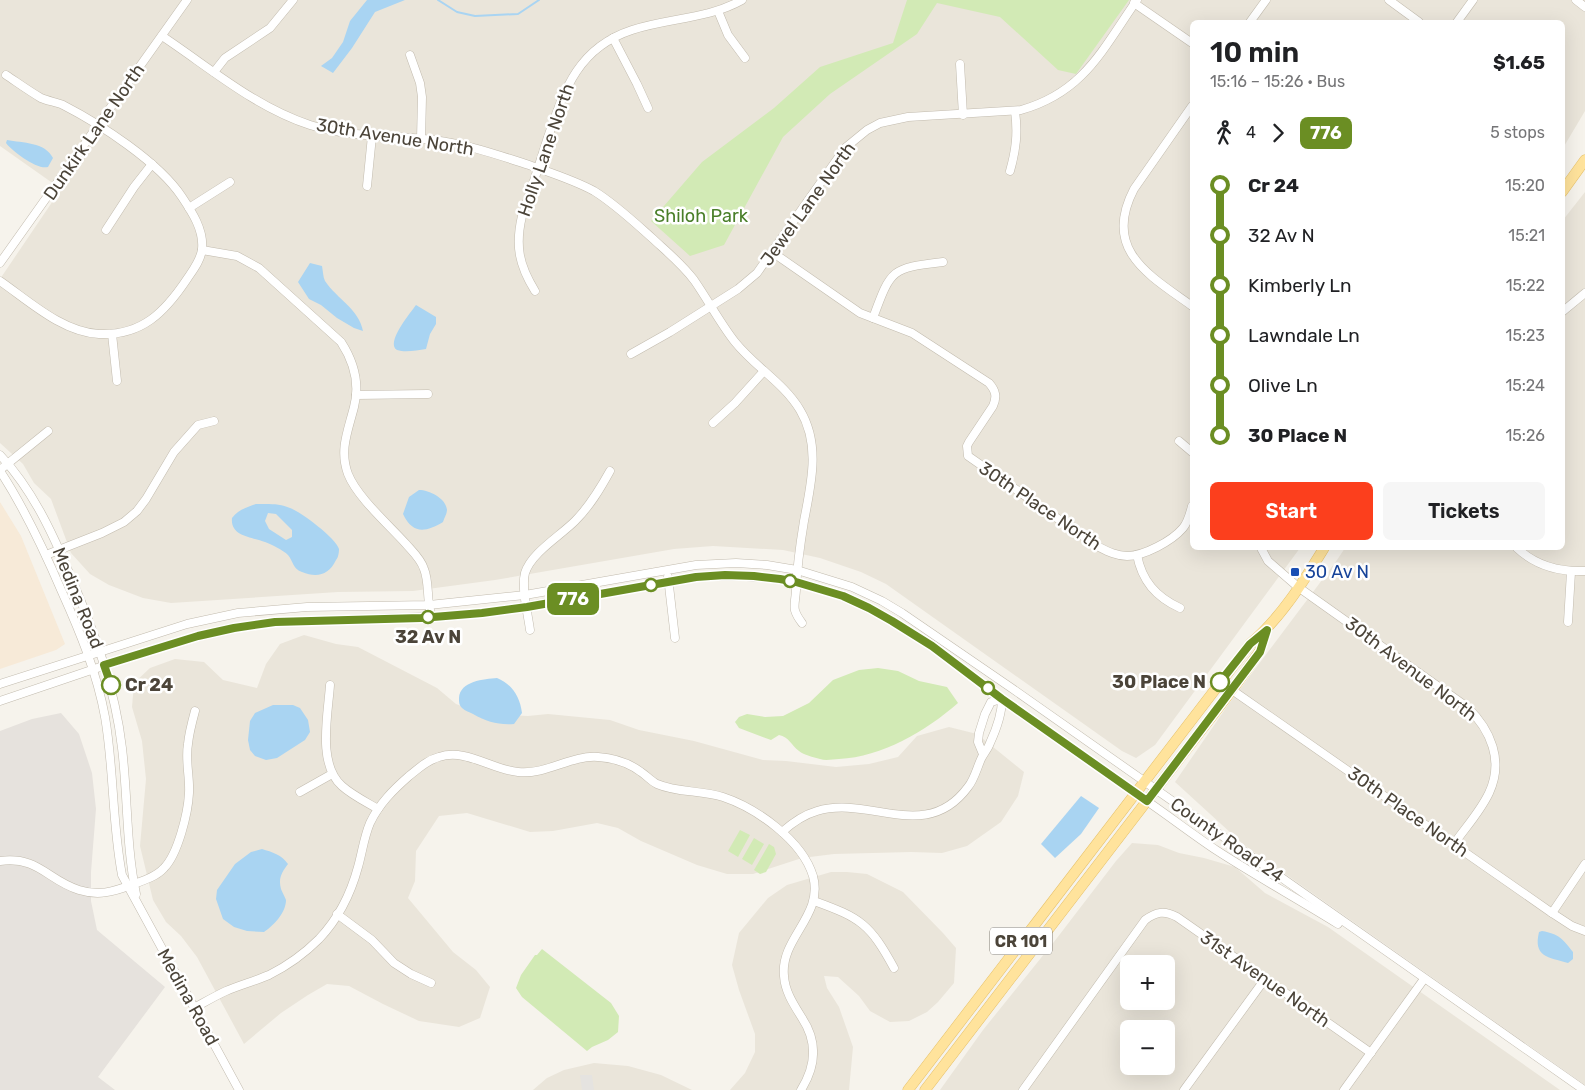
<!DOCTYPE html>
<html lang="en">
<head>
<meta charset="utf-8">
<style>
	:root { --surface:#fff; --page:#f6f6f6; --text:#202124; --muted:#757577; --accent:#fc3f1d }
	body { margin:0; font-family:Rubik,sans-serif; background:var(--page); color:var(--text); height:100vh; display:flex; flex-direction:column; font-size:19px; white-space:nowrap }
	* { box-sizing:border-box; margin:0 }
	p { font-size:16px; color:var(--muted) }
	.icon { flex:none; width:28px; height:28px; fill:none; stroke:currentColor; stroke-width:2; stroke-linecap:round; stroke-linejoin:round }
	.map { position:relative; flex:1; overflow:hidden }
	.details { position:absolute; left:1190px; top:20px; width:375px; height:530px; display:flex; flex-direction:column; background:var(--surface); border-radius:8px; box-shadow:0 5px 20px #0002 }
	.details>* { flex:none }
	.badge { padding:0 10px; border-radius:8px; font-size:18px; line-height:32px }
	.tools { position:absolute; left:1120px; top:955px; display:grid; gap:10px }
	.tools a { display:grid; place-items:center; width:55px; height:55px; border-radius:8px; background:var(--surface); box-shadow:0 5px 20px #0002; font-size:25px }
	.map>.badge { position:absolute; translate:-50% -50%; box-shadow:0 0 0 2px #fff }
	.legs { display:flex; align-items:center; gap:8px; height:55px; padding:0 20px; font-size:16px }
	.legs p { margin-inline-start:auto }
	.overview { display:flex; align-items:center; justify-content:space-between; height:85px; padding:0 20px }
	h1 { font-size:28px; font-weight:600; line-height:38px }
	.primary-button { display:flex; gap:10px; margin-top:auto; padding:10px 20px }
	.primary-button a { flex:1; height:58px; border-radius:8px; background:var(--accent); color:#fff; font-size:20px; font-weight:600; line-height:58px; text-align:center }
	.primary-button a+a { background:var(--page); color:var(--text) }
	ul { padding:0 20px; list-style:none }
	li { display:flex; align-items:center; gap:18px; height:50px; font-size:19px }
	li i { display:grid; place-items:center; width:8px; height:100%; margin:0 6px; background:currentColor }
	li i::after { content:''; width:12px; height:12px; margin:-6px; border:4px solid; border-radius:50%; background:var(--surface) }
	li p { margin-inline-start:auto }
	li:first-child i { background:linear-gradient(#0000 50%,currentColor 0) }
	li:last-child i { background:linear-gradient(currentColor 50%,#0000 0) }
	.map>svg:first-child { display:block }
	.residential { fill:#eae5da; fill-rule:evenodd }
	.commercial { fill:#f7ead8 }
	.industrial { fill:#e6e2dd }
	.green { fill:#d2eab5 }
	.parking { fill:#e5e3e0 }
	.water { fill:#a9d4f2; fill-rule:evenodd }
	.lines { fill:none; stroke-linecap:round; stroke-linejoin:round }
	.stream { stroke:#a9d4f2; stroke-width:2 }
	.minor-casing { stroke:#c2bbae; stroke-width:9 }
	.major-casing { stroke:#e6c16a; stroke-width:11 }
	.minor { stroke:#fff; stroke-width:8 }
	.major { stroke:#ffe39c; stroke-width:10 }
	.line-1-casing { stroke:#fff; stroke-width:11 }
	.line-1 { stroke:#6b8e23; stroke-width:8 }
	.transit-dot { fill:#1a4fb4; stroke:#fff; stroke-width:2 }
	.stop-1-dot { fill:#fff; stroke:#6b8e23; stroke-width:2.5 }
	.labels { text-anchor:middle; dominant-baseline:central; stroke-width:5; stroke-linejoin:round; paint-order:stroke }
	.shield { fill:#fff; stroke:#817c74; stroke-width:1 }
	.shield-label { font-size:16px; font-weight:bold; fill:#4b4439 }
	.street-label { font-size:18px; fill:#4b4439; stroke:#fff }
	.park-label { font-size:18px; fill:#4a7f2a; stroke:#fff }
	.transit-label { font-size:18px; fill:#164399; stroke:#fff; text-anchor:start }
	.stop-label { font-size:18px; font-weight:bold; fill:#4b4439; stroke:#fff }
</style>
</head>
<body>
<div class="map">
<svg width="1585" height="1090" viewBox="0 0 1585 1090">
	<rect width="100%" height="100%" fill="#f6f3ec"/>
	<g class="residential">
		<path d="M 0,0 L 1585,0 L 1585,111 L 1563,148 L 1562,22 L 1192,22 L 1192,548 L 1300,548 L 1155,745 L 1136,758 L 1122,751 L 886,584 L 861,572 L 820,558 L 783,550 L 713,546 L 674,549 L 495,580 L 413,591 L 338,592 L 171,603 L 143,598 L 109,585 L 90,574 L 71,553 L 51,499 L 34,483 L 23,464 L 0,443 L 0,279 L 61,189 L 0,146 Z"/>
		<path d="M 1585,192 L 1585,1085 L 1244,845 L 1175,782 L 1228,705 L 1337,560 L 1345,548 L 1562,548 L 1563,220 Z"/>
		<path d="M 304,635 L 336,644 L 358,647 L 437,688 L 456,704 L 483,714 L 528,716 L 548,714 L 610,720 L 639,730 L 694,741 L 763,760 L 786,761 L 836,767 L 869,764 L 898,757 L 917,736 L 949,727 L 977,734 L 1024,772 L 1018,796 L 1001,822 L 967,846 L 942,853 L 911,852 L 834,854 L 802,858 L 753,874 L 727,874 L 697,865 L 641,841 L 618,828 L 597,823 L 553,831 L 530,832 L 467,813 L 439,816 L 416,851 L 415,881 L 408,898 L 453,952 L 476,970 L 490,987 L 480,1018 L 459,1027 L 419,1021 L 383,1004 L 349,986 L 327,984 L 308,995 L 281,1013 L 244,1044 L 197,957 L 181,936 L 166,922 L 153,900 L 140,846 L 146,779 L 142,741 L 132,707 L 134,683 L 150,668 L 175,659 L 204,662 L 223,680 L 257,688 L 266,664 L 280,644 Z"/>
		<path d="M 1132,843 L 1158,845 L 1179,853 L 1204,858 L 1235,867 L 1265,893 L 1328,927 L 1560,1090 L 940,1090 L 983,1030 L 1057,938 L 1116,861 ZM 1129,964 L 1166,964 L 1166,1001 L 1129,1001 ZM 1129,1029 L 1166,1029 L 1166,1066 L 1129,1066 Z"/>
		<path d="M 831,872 L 847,872 L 867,874 L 903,892 L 943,933 L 956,948 L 954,983 L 938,1002 L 927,1012 L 909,1021 L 890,1022 L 870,1011 L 859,996 L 838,977 L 824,976 L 827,988 L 839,1007 L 853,1047 L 849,1090 L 730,1090 L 745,1073 L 755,1052 L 755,1034 L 739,990 L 732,965 L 739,933 L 768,898 L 787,885 Z"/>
		<path d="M 594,1063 L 628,1066 L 661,1075 L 692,1090 L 533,1090 L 547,1078 L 564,1070 Z"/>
	</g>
	<path class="commercial" d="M 0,502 L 21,536 L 65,644 L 56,650 L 0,669 Z"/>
	<path class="industrial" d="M 61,713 L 79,734 L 92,773 L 96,809 L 91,872 L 91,901 L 97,930 L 165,987 L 98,1077 L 115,1090 L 0,1090 L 0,731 L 32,719 Z"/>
	<g class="green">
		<path d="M 907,0 L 1129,0 L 1076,74 L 1058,70 L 1000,17 L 937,3 L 917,34 L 830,94 L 783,137 L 724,245 L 690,256 L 651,221 L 702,162 L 774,108 L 820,67 L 893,43 Z"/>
		<path d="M 878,668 L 898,671 L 919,681 L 947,687 L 958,703 C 926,731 882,757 839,759 C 833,759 826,761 820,759 C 813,757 804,755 799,751 C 791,745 789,737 779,735 L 771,740 L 739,728 L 735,722 L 739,717 L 747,714 L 765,717 L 783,716 L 809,703 L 833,680 L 859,670 Z"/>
		<path d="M 740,830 L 750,835 L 738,857 L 728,851 Z"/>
		<path d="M 754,838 L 764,844 L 752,865 L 742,859 Z"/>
		<path d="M 769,844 L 774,847 L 776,854 L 766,872 L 760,874 L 754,870 Z"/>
		<path d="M 542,949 L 611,1003 L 619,1016 L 618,1032 L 608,1040 L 592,1047 L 587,1051 L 522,997 L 516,988 L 521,975 L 535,955 L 537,955 Z"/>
	</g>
	<path class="parking" d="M 580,1075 L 592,1075 L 594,1090 L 582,1090 Z"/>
	<g class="water">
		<path d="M 367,0 L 405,0 L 375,12 L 352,48 L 333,73 L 321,66 L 332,58 L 343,42 L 350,21 Z"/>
		<path d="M 7,140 C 23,143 45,142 53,158 L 48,167 C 37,170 13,152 6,143 Z"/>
		<path d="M 310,263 L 322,266 C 323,271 323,277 325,281 C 337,299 359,309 363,331 L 354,328 L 337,318 L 321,305 L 309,299 L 298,282 Z"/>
		<path d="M 416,305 L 436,317 L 436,324 L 430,334 L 426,349 C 417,350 406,353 397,350 C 385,343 411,312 416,305 Z"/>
		<path d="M 419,490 C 429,490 446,498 447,510 C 447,514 444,518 443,522 C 426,532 413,535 403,514 L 409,497 Z"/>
		<path d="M 256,504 C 267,504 280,503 290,508 C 301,512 336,538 339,549 C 339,553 338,558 336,560 C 329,575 317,578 302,572 C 293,569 293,561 288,555 C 283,550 271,544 265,542 C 253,537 230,537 232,518 C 238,510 247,507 256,504 ZM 268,513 L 276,514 L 292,530 L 292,537 L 286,540 L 269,529 L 265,521 Z"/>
		<path d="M 497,678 C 512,684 520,697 522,713 L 514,724 C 498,725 487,722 473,714 C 470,712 465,711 462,708 C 459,705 459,702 459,698 C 460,681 484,679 497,678 Z"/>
		<path d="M 273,705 L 293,705 L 300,708 L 308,720 L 310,732 L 305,740 L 277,758 L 266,760 L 255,756 L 250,750 L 248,740 L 250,721 L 255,713 Z"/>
		<path d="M 1081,796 L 1099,808 L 1081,834 L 1055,858 L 1041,844 Z"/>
		<path d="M 262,849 C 272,852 282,855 288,864 C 282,872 278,878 281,889 C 282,892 285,897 286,900 C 286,913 273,926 264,932 L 247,931 L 234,927 L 223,919 L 216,899 L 217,890 L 235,864 L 251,852 Z"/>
		<path d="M 1542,931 C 1559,934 1563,939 1573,952 L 1573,959 L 1568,963 C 1548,957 1533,957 1539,932 Z"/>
	</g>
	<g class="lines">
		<path class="stream" d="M 438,0 L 457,12 L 475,16 L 518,14 L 539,0"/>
		<defs>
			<g id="minor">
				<path d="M 1389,0 L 1419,22"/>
				<path d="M 1576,0 L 1585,7"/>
				<path d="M 1134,3 L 1192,43"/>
				<path d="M 718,11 L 728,35 L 745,58"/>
				<path d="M 1250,22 L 1266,0"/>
				<path d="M 1457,22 L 1473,0"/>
				<path d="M 162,36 C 210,68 255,107 310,125 C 351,138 392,135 433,140 C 467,144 498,155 529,165 C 551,173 574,180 594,191 C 615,204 633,221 652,238 C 666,251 682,264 694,280 C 708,300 720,323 735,342 C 755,367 784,383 800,410 C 821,445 811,484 804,521 C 800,545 797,567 796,590 C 795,607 791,608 802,623"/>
				<path d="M 613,38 L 637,84 L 648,108"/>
				<path d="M 410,55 L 420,83 L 422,97 L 421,139"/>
				<path d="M 960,64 L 963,115"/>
				<path d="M 214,72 L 225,58 L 270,28 L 293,0"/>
				<path d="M 1192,106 L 1134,189 C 1102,250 1149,275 1192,306"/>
				<path d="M 1010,171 C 1016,150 1018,133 1015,111"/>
				<path d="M 367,186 L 372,136"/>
				<path d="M 189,208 L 230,182"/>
				<path d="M 106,230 L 134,187 L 152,164"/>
				<path d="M 202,250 L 237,256 L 259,268 L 341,342 C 354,362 360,384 354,407 C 348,431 339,450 348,474 C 357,497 389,525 406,544 C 413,552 421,559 424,569 C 429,581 427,597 430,610"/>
				<path d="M 772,252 L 860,313 L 912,333 L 989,383 C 996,391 997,397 993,406 L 969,442 L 967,446 L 968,456 L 1097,546 C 1107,551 1116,556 1127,556 C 1144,556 1172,541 1183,528 C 1188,522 1190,514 1192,506"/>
				<path d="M 0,263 L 187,0"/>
				<path d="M 0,281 C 29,301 62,332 99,334 C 142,336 165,312 187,279 C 193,270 201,260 202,249 C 204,230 192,212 182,197 C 159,162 100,124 63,105 C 56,102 48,101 41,98 C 29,91 18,83 6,75"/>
				<path d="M 535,291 C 519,265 515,246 522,216 C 531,191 539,165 547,140 C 564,91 577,48 632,30 C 669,18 708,19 742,0"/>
				<path d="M 1562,312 L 1585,293"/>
				<path d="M 873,318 C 891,269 891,268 943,262"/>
				<path d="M 112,334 L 117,381"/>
				<path d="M 631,354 L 670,332 L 738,289 L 757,273 L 845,148 L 867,130 L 880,123 L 908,117 L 1021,110 C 1084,92 1102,50 1137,0"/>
				<path d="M 356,395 L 428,394"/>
				<path d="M 713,423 L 735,403 L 764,371"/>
				<path d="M 1179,441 L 1192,452"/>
				<path d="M 0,455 C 32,489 52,532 70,575 C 94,631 115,687 122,748 C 128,798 126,845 136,894"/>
				<path d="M 0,470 L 48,431"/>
				<path d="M 0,471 C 25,509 44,550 62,592 C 80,632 97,673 105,717 C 114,769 112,823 122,875 L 239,1090"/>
				<path d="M 1261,548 L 1268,561 L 1298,587 L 1467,707 C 1491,730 1504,761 1489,793 C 1480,812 1465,828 1454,844"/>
				<path d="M 1517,548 C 1536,566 1559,572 1585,571"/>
				<path d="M 46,555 L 102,533 L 124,522 L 137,511 L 146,499 L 174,452 L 198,425 L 214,421"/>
				<path d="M 1137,555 C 1142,581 1156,597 1180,608"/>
				<path d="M 668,577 L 675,638"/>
				<path d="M 1568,622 L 1571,572"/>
				<path d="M 530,630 C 528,614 521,588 525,573 C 531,553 560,536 575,521 C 590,506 600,489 610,471"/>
				<path d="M 0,684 L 187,624 L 238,613 L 307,607 L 429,605 L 525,595 L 696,565 L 736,563 L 767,565 L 797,570 L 852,587 L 882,601 L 902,613 L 1010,687 L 1584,1090"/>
				<path d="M 330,685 C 328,715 317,764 342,786 C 352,795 366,802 378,809"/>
				<path d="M 1232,690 L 1552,913 L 1572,926 L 1585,931"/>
				<path d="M 0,701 L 115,662 L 198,636 L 233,628 L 275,622 L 452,616 L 498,611 L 696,577 C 749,574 794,577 844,597 C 912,624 968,675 1027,717 C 1069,746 1111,776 1154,806 C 1174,820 1195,836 1216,850 C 1256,876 1298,899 1338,924"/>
				<path d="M 983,754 L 978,742 L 979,733 L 985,714 L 991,702 L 1002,699"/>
				<path d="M 300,792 L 332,774"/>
				<path d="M 782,832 C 792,823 803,815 817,811 C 870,795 926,844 968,787 C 974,780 977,768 981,759 C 983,754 988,749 990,743 C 996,730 1002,713 1002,699"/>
				<path d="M 0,861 C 39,856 47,880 79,890 C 98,896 113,892 131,885 C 142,881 156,877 164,868 C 178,854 188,813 189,793 C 190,777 185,760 188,744 C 189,733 192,722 195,711"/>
				<path d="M 814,901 C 861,918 870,924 894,968"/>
				<path d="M 1552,913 L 1585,864"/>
				<path d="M 337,914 L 372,940 L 394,963 L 411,974 L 431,983"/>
				<path d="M 194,1008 C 205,1002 215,996 226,991 C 240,985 255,981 269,975 C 287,966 305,953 319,939 C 338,919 351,893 358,867 C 362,853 364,837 370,823 C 379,804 393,790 409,776 C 418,769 427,760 439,757 C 466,748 492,770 518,772 C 547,775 570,755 598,757 C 613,758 629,763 641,772 C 647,776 651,781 657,784 C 678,793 701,790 723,797 C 756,808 802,840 813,876 C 824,916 780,938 784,976 C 785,992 794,1005 802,1018 C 818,1042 816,1066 801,1090"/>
				<path d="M 1023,1090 L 1145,920 C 1156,912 1164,910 1177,917 L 1371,1053"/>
				<path d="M 1184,1090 L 1265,979"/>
				<path d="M 1344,1090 L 1424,979"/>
			</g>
			<g id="major">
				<path d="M 1562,192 L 1585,160"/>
				<path d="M 908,1090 L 1250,644 C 1281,618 1303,582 1324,548"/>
				<path d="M 925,1090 L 1232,690 L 1260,651 L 1266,631"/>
			</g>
		</defs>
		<use href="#minor" class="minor-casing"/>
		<use href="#major" class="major-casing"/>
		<use href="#minor" class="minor"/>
		<use href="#major" class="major"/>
	</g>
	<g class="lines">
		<defs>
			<path id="line-1" d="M 111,685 L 104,665 L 198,636 L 234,628 L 275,622 L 421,618 L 482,613 L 527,607 L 696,577 L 725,575 L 754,576 L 780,579 L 796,582 L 843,596 L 869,608 L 892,621 L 932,646 L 1002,699 L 1147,801 L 1260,652 L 1267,630 L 1250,644 L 1220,682"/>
		</defs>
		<use href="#line-1" class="line-1-casing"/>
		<use href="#line-1" class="line-1"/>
	</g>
	<rect class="transit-dot" x="1290" y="567" width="10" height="10" rx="2.5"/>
	<g class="stop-1-dot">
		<circle cx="790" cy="581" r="6"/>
		<circle cx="651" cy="585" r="6"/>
		<circle cx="428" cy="617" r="6"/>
		<circle cx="1220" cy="682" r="9"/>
		<circle cx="111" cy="685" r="9"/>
		<circle cx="988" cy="688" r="6"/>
	</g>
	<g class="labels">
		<rect class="shield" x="990" y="927.5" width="62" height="27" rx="4"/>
		<g class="shield-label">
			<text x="1021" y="941">CR 101</text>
		</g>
		<g class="street-label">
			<text transform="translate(94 132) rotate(-55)">Dunkirk Lane North</text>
			<text transform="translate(395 137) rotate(9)">30th Avenue North</text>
			<text transform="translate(546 150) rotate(-71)">Holly Lane North</text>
			<text transform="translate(808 204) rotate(-54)">Jewel Lane North</text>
			<text transform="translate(1040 506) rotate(34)">30th Place North</text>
			<text transform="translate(78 598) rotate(68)">Medina Road</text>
			<text transform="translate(1411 669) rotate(37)">30th Avenue North</text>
			<text transform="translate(1408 812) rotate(35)">30th Place North</text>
			<text transform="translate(1227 840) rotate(35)">County Road 24</text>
			<text transform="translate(1265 979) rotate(35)">31st Avenue North</text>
			<text transform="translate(188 997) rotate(61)">Medina Road</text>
		</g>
		<g class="park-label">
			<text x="701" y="216">Shiloh Park</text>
		</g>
		<g class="transit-label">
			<text x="1305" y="572">30 Av N</text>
		</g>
		<g class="stop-label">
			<text x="428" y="637">32 Av N</text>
			<text x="1206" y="682" text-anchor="end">30 Place N</text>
			<text x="125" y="685" text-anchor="start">Cr 24</text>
		</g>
	</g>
</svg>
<div class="tools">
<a>+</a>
<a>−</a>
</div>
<b class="badge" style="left:573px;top:599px;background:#6b8e23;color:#fff">776</b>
<section class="details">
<div class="overview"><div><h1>10 min</h1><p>15:16 – 15:26 · Bus</p></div><b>$1.65</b></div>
<div class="legs"><svg class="icon" aria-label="walk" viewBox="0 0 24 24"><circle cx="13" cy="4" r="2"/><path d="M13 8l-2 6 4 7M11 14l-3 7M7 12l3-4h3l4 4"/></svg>4<svg class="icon" aria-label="forward" viewBox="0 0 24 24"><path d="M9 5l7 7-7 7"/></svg><b class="badge" style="background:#6b8e23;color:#fff">776</b><p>5 stops</p></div>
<ul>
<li><i style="color:#6b8e23"></i><b>Cr 24</b><p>15:20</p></li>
<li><i style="color:#6b8e23"></i><span>32 Av N</span><p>15:21</p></li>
<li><i style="color:#6b8e23"></i><span>Kimberly Ln</span><p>15:22</p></li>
<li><i style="color:#6b8e23"></i><span>Lawndale Ln</span><p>15:23</p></li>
<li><i style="color:#6b8e23"></i><span>Olive Ln</span><p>15:24</p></li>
<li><i style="color:#6b8e23"></i><b>30 Place N</b><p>15:26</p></li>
</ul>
<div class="primary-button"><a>Start</a><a>Tickets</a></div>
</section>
</div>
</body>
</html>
